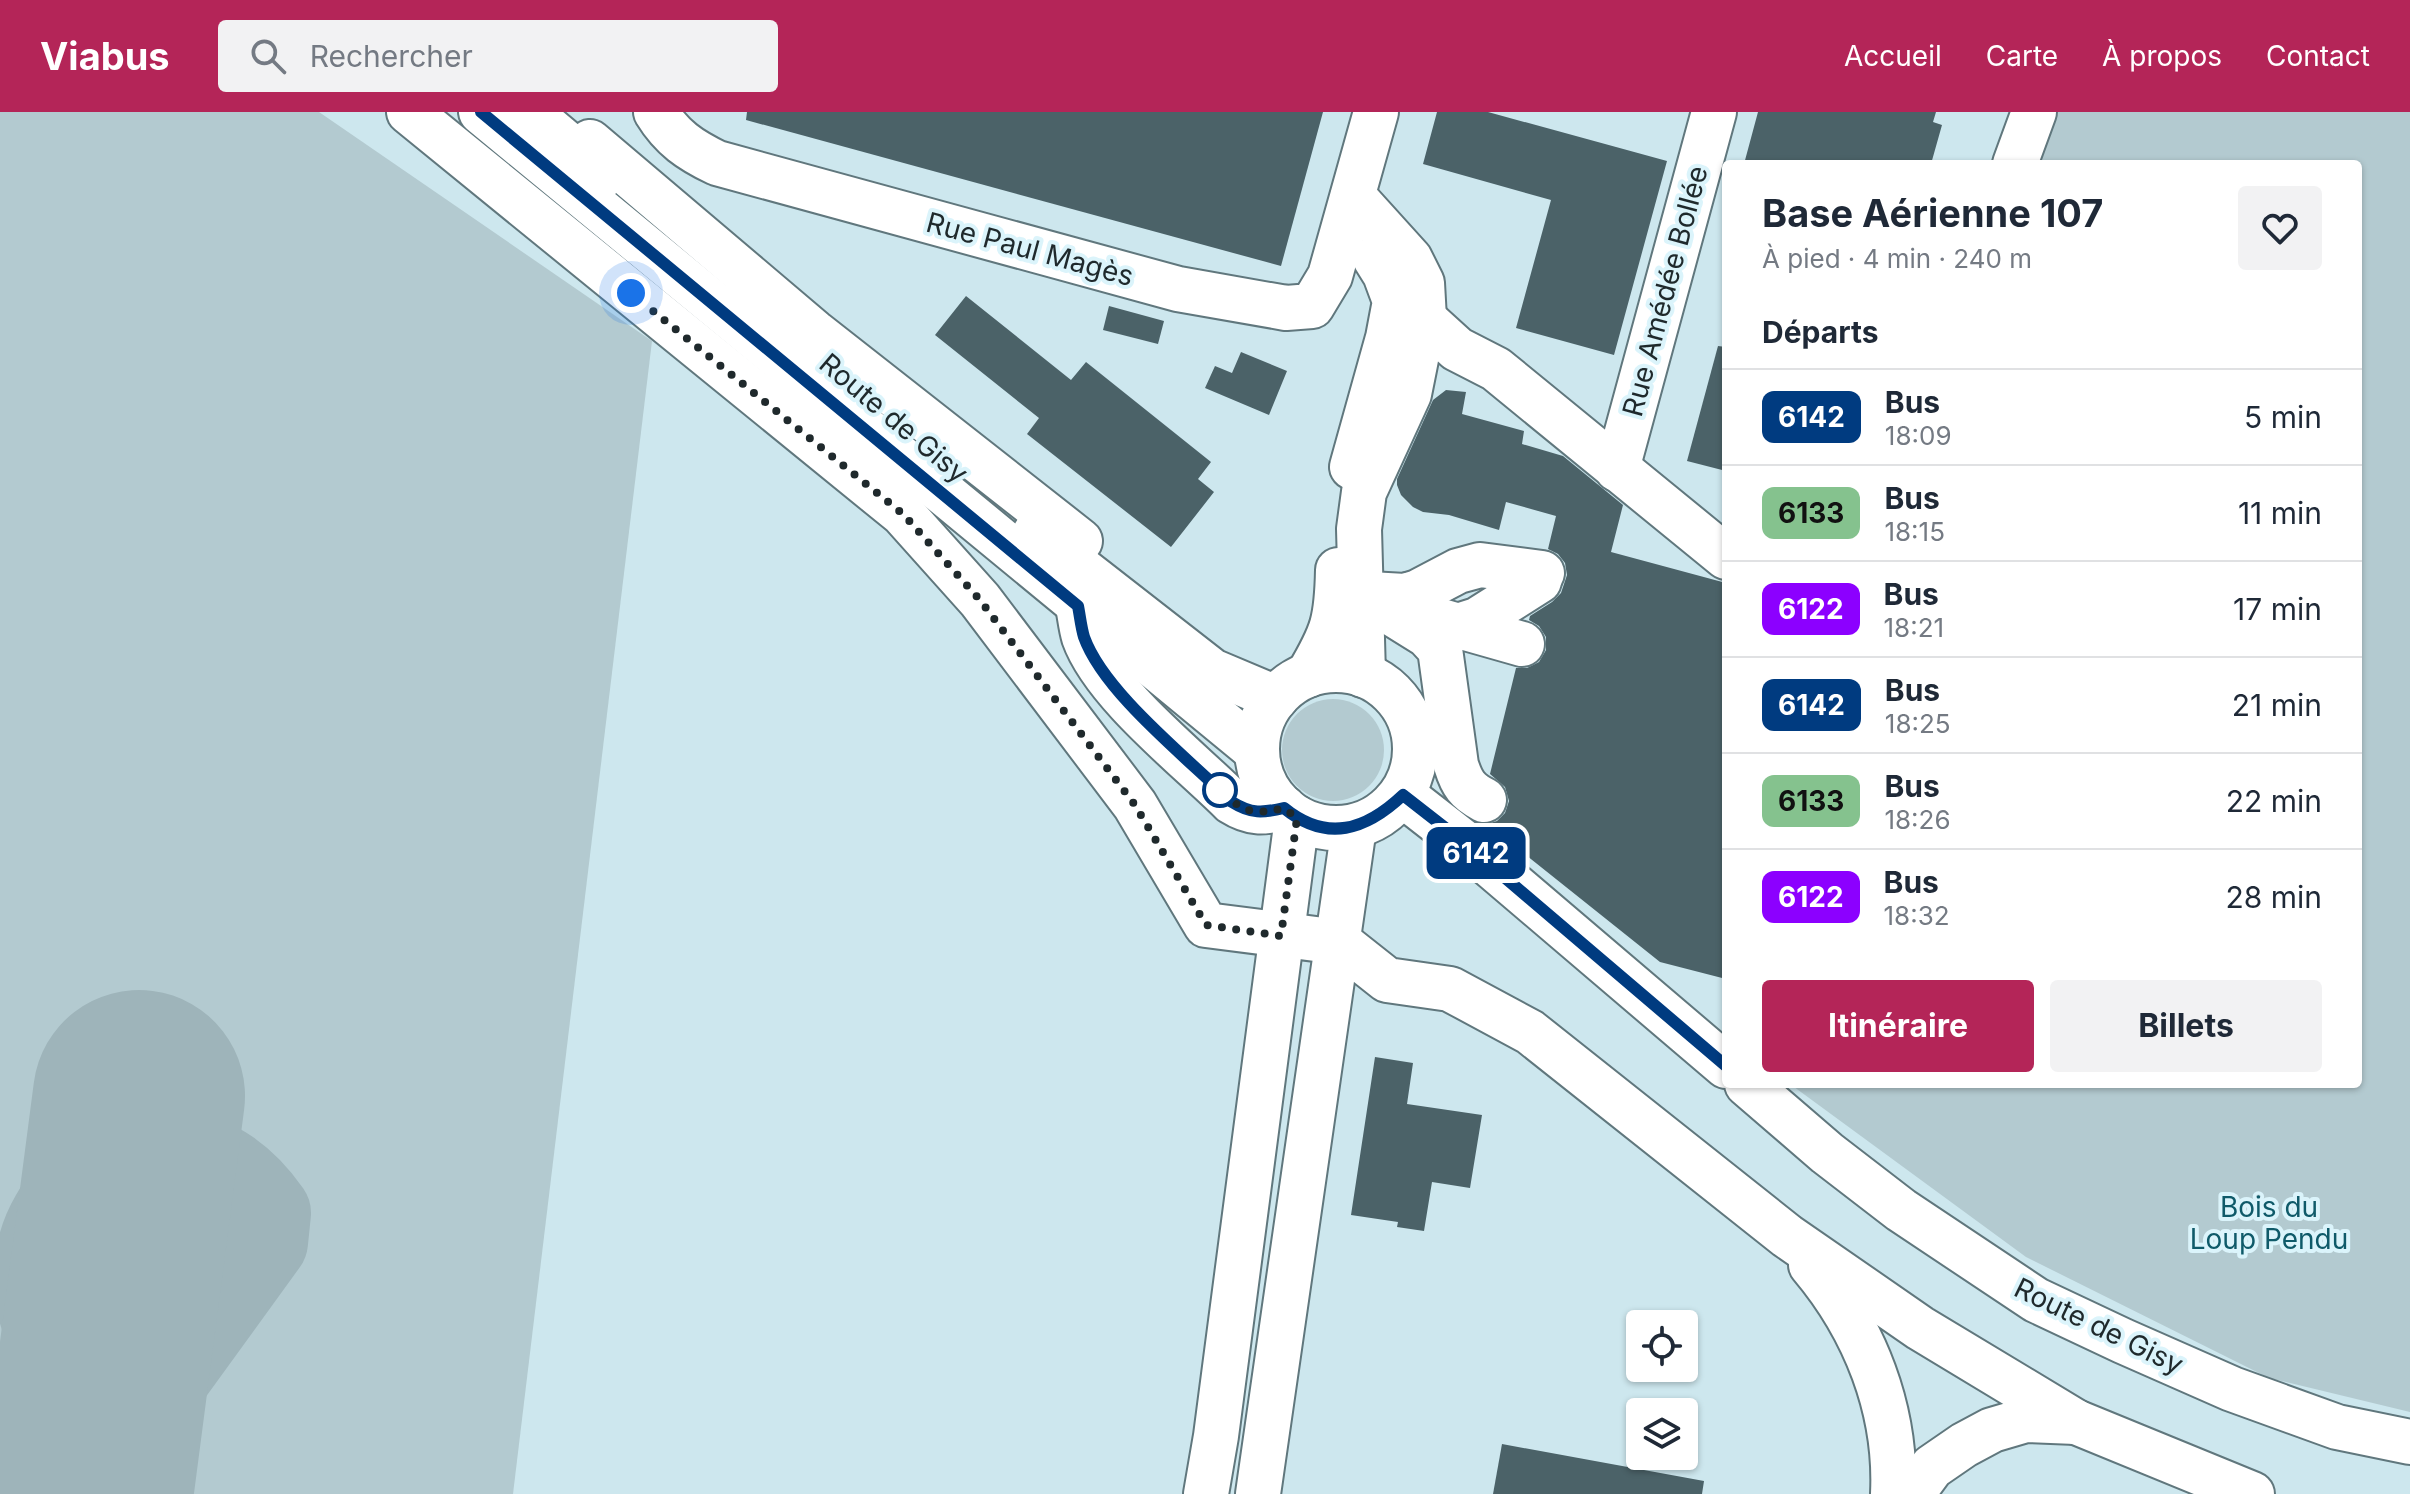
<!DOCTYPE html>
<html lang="fr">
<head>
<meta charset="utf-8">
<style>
	:root { --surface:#fff; --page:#f2f2f3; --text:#1f2937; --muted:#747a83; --line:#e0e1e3; --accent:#b42558 }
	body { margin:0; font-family:Inter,sans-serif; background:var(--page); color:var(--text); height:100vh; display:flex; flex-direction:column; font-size:30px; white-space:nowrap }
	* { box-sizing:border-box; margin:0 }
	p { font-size:26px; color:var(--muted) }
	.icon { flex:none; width:44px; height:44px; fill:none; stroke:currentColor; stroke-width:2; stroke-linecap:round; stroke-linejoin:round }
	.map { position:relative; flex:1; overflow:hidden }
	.side { position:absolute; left:1722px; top:48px; width:640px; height:928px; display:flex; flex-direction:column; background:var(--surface); border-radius:8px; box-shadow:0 2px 6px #0004 }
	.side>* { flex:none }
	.badge { padding:0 16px; border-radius:12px; font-size:28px; line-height:52px }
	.tools { position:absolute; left:1626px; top:1198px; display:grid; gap:16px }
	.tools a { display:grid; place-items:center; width:72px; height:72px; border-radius:8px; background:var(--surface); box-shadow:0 2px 6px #0004; font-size:40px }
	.you { position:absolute; width:40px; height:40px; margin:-20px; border:6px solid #fff; border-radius:50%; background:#1a73e8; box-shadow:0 0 0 12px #1a73e833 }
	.map>.badge { position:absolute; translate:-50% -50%; box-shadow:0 0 0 4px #fff }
	h2 { padding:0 40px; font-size:30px; line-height:72px }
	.round { display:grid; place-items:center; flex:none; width:84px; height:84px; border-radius:8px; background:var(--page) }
	.summary { display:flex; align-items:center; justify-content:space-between; height:136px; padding:0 40px }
	h1 { font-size:38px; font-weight:700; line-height:60px }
	.primary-button { display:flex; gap:16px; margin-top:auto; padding:16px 40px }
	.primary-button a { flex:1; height:92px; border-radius:8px; background:var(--accent); color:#fff; font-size:32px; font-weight:700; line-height:92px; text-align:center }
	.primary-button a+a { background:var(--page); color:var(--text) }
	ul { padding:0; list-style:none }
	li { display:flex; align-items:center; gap:24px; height:96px; padding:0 40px; border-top:2px solid var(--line) }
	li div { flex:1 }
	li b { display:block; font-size:30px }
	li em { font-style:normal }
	li .badge { min-width:88px; font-weight:700; text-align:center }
	header { display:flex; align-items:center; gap:48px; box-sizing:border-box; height:112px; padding:0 40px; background:var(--accent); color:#fff }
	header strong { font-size:38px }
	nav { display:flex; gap:44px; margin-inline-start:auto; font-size:28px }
	.search { width:560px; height:72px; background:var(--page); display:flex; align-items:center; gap:20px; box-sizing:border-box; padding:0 28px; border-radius:8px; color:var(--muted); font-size:30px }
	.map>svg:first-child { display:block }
	.green { fill:#b3cad0 }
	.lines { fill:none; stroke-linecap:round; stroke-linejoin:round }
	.taxiway { stroke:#9eb4ba; stroke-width:86 }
	.runway { stroke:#9eb4ba; stroke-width:212 }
	.building { fill:#4b6268 }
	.minor-casing { stroke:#60777d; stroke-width:48 }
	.minor { stroke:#fff; stroke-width:44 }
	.line-casing { stroke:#fff; stroke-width:18 }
	.line { stroke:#003b80; stroke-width:12 }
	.walk { stroke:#1f292c; stroke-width:8; stroke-dasharray:0 14.4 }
	.stop-dot { fill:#fff; stroke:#003b80; stroke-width:4 }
	.labels { text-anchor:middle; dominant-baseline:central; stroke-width:8; stroke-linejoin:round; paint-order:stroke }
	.street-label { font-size:28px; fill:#1f292c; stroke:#dbf4fb }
	.park-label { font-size:28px; fill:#0f5a69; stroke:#dbf4fb }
</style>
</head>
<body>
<header>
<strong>Viabus</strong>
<div class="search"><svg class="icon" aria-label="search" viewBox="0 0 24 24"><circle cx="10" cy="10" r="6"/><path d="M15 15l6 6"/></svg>Rechercher</div>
<nav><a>Accueil</a><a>Carte</a><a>À propos</a><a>Contact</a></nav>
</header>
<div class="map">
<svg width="2410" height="1382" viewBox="0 0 2410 1382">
	<rect width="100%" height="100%" fill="#cde7ee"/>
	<g class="green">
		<path d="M 0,0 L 319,0 L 652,229 L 513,1382 L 0,1382 Z"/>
		<path d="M 2057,0 L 2410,0 L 2410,1300 L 2269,1266 L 2026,1145 L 1790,972 L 2358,972 L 2358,52 L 2039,52 Z"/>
		<circle cx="1333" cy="638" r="51"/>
	</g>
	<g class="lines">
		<path class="taxiway" d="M 88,1374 L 265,1130 L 268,1101 C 252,1078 230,1057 203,1047 C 183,1039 164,1040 143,1044 C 62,1059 16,1135 46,1214 C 55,1241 81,1260 101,1278"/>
		<path class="runway" d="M 87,1382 L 139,984"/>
	</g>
	<g class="building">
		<path d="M 747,0 L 1323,0 L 1281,154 L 746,8 Z"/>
		<path d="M 1437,0 L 1488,0 L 1667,49 L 1614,243 L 1516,216 L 1551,88 L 1423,52 Z"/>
		<path d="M 1758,0 L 1936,0 L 1933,10 L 1942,13 L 1931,52 L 1744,52 Z"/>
		<path d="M 966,184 L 1071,268 L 1086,250 L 1211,350 L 1198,367 L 1214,380 L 1171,435 L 1027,322 L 1039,306 L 935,223 Z"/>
		<path d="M 1109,194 L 1164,209 L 1158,232 L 1103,218 Z"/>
		<path d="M 1718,234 L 1726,235 L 1726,359 L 1687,349 Z"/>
		<path d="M 1241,240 L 1287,259 L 1269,303 L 1205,276 L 1215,254 L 1232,261 Z"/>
		<path d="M 1446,278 L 1466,280 L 1462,302 L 1524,319 L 1522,332 L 1563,344 L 1623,393 L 1611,440 L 1726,471 L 1726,867 L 1660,850 L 1487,712 L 1497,709 L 1505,701 L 1509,689 L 1505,675 L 1490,662 L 1516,556 L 1527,556 L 1539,550 L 1546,538 L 1546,525 L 1539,514 L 1529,508 L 1530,504 L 1552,490 L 1561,481 L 1567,463 L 1565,451 L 1558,442 L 1548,437 L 1556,404 L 1506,390 L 1499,418 L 1449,403 L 1423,400 L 1413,395 L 1401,383 L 1397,373 L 1397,367 L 1433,288 Z"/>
		<path d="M 1375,945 L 1413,951 L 1407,992 L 1482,1003 L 1470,1076 L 1432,1070 L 1424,1119 L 1397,1115 L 1398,1110 L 1351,1103 Z"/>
		<path d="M 1502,1332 L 1704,1369 L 1702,1382 L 1493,1382 Z"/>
	</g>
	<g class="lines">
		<defs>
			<g id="minor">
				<path d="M 409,0 L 903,402 L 980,488 L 1135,693 L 1206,813 L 1339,830 L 1387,868 L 1450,877 L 1530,920 L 1787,1124 L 1920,1216 L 2076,1310 L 2252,1382"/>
				<path d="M 481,0 L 1257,639"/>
				<path d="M 529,0 L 604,63"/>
				<path d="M 656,0 C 672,26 690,38 717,51 L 1178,177 L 1286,196 L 1312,194 L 1330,164 L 1376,0"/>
				<path d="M 590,30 L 814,220 L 1080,429"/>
				<path d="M 2015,52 L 2034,0"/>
				<path d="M 1353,84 L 1410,147 L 1422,171 L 1424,207 L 1409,282 L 1364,380 L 1359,417 L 1363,563"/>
				<path d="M 1404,195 L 1424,207 L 1457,237 L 1496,257 L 1726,445"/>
				<path d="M 1352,355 L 1388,226 L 1395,189 L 1385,162 L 1375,146"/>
				<path d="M 1617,357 L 1714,0"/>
				<path d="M 1035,421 L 1212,559 L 1276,586"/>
				<path d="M 1369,482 L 1405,484 L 1418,480 L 1458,459 L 1480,453 L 1542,461"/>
				<path d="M 1078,494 C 1080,504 1081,515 1084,525 C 1104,581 1189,647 1232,690 C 1251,702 1263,701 1284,696"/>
				<path d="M 1390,500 L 1427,523 L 1440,537 L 1456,653 C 1462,672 1467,679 1484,688"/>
				<path d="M 1405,502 L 1434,507 L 1522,532"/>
				<path d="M 1458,514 L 1477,508 L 1539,469"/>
				<circle cx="1336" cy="637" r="79"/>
				<path d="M 1308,563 C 1333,521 1337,508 1338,458"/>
				<path d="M 1403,683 L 1462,729 L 1726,954"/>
				<path d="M 1747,972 L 1827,1041 L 1901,1098 L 2036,1188 L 2123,1229 L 2232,1277 L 2337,1315 L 2410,1330"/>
				<path d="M 1811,1153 C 1865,1217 1897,1298 1893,1382"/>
				<path d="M 1206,1382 L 1216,1324 L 1297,706"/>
				<path d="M 1258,1382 L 1354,715"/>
				<path d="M 1912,1382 L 1932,1355 L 1964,1333 L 1992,1318 L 2026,1308 L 2076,1310"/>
			</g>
		</defs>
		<use href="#minor" class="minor-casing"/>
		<use href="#minor" class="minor"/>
	</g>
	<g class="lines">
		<defs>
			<path id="line" d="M 481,0 L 1078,494 C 1080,504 1081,515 1084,525 C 1104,581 1189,647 1232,690 C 1251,702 1263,701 1284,696 C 1327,731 1366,718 1403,683 L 1462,729 L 1726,954"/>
		</defs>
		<use href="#line" class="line-casing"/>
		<use href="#line" class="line"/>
		<path class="walk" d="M 631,181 L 903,402 L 980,488 L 1135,693 L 1206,813 L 1281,824 L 1297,706 L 1284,696 C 1250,704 1241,699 1216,674 L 1220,678"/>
	</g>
	<circle class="stop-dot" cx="1220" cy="678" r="16"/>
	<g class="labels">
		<g class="street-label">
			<text transform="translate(1030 137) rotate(15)">Rue Paul Magès</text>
			<text transform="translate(1665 179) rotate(-75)">Rue Amédée Bollée</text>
			<text transform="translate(894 306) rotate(40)">Route de Gisy</text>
			<text transform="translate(2099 1214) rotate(26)">Route de Gisy</text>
		</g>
		<g class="park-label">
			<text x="2269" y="1095">Bois du<tspan x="2269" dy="32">Loup Pendu</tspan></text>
		</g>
	</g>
</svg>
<div class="tools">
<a><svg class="icon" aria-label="locate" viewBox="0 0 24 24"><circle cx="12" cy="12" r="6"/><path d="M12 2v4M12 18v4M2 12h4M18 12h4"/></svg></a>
<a><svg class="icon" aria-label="layers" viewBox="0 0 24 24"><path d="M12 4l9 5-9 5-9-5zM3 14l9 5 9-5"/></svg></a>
</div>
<div class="you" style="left:631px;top:181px"></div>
<b class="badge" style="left:1476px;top:741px;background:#003b80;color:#fff">6142</b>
<section class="side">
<div class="summary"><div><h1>Base Aérienne 107</h1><p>À pied · 4 min · 240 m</p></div><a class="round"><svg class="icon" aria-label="heart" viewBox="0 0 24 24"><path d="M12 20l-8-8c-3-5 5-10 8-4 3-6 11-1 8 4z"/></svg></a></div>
<h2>Départs</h2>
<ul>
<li><span class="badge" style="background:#003b80;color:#fff">6142</span><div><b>Bus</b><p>18:09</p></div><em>5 min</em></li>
<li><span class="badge" style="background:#85c28e;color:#111">6133</span><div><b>Bus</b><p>18:15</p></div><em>11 min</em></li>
<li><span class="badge" style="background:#8c00ff;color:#fff">6122</span><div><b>Bus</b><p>18:21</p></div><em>17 min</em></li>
<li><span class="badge" style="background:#003b80;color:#fff">6142</span><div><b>Bus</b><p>18:25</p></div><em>21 min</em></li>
<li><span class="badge" style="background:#85c28e;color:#111">6133</span><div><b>Bus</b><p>18:26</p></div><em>22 min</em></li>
<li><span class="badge" style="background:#8c00ff;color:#fff">6122</span><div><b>Bus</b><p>18:32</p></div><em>28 min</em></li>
</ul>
<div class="primary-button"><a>Itinéraire</a><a>Billets</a></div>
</section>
</div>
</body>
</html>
